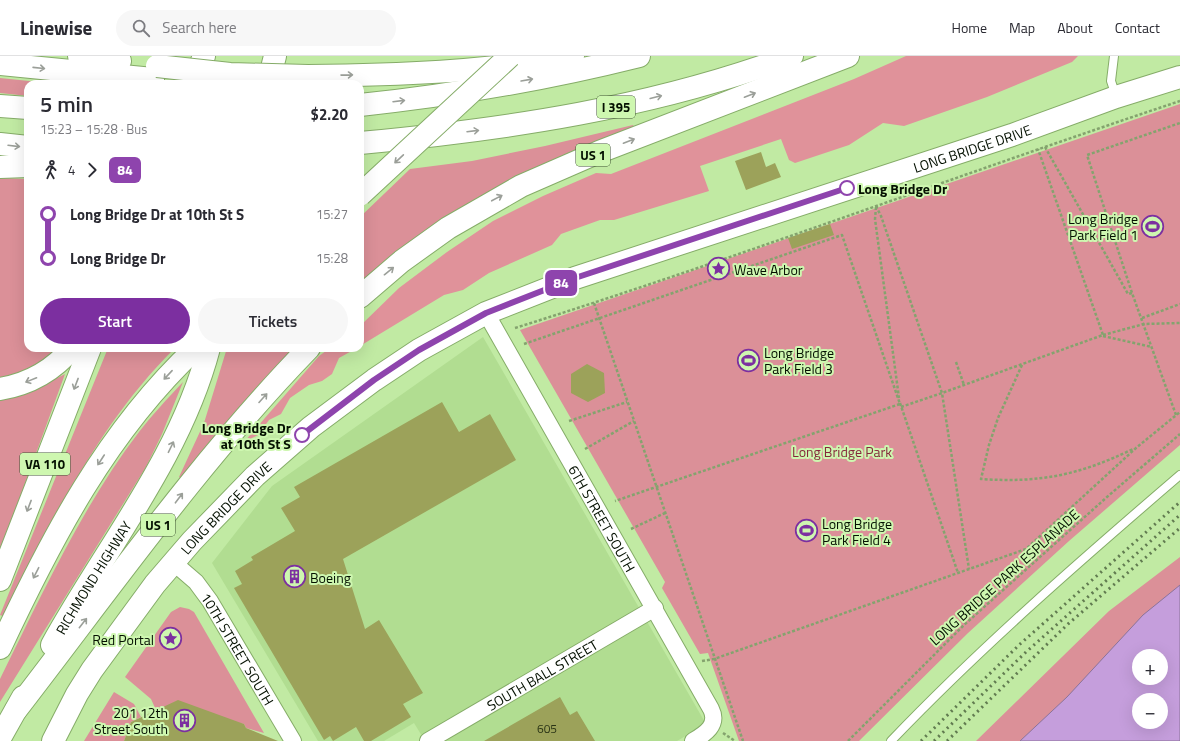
<!DOCTYPE html>
<html lang="en">
<head>
<meta charset="utf-8">
<style>
	:root { --surface:#fff; --page:#f7f7f7; --text:#2b2b33; --muted:#7c7c81; --line:#e1e1e2; --accent:#7c2fa0 }
	body { margin:0; font-family:"Titillium Web",sans-serif; background:var(--page); color:var(--text); height:100vh; display:flex; flex-direction:column; font-size:15px; white-space:nowrap }
	* { box-sizing:border-box; margin:0 }
	p { font-size:13px; color:var(--muted) }
	.icon { flex:none; width:22px; height:22px; fill:none; stroke:currentColor; stroke-width:2; stroke-linecap:round; stroke-linejoin:round }
	.map { position:relative; flex:1; overflow:hidden }
	.sheet { position:absolute; left:24px; top:24px; width:340px; height:272px; display:flex; flex-direction:column; background:var(--surface); border-radius:12px; box-shadow:0 4px 16px #0002 }
	.sheet>* { flex:none }
	.badge { padding:0 8px; border-radius:6px; font-size:14px; line-height:26px }
	.buttons { position:absolute; left:1132px; top:593px; display:grid; gap:8px }
	.buttons a { display:grid; place-items:center; width:36px; height:36px; border-radius:50%; background:var(--surface); box-shadow:0 4px 16px #0002; font-size:20px }
	.map>.badge { position:absolute; translate:-50% -50%; box-shadow:0 0 0 2px #fff }
	.legs { display:flex; align-items:center; gap:6px; height:44px; padding:0 16px; font-size:13px }
	.legs p { margin-inline-start:auto }
	.overview { display:flex; align-items:center; justify-content:space-between; height:68px; padding:0 16px }
	h1 { font-size:22px; font-weight:600; line-height:30px }
	.primary-button { display:flex; gap:8px; margin-top:auto; padding:8px 16px }
	.primary-button a { flex:1; height:46px; border-radius:24px; background:var(--accent); color:#fff; font-size:16px; font-weight:600; line-height:46px; text-align:center }
	.primary-button a+a { background:var(--page); color:var(--text) }
	ul { padding:0 16px; list-style:none }
	li { display:flex; align-items:center; gap:14px; height:44px; font-size:15px }
	li i { display:grid; place-items:center; width:6px; height:100%; margin:0 5px; background:currentColor }
	li i::after { content:''; width:10px; height:10px; margin:-5px; border:3px solid; border-radius:50%; background:var(--surface) }
	li p { margin-inline-start:auto }
	li:first-child i { background:linear-gradient(#0000 50%,currentColor 0) }
	li:last-child i { background:linear-gradient(currentColor 50%,#0000 0) }
	header { display:flex; align-items:center; gap:24px; box-sizing:border-box; height:56px; padding:0 20px; background:var(--surface); border-bottom:1px solid var(--line) }
	header strong { font-size:19px }
	nav { display:flex; gap:22px; margin-inline-start:auto; font-size:14px }
	.search { width:280px; height:36px; background:var(--page); display:flex; align-items:center; gap:10px; box-sizing:border-box; padding:0 14px; border-radius:22px; color:var(--muted); font-size:15px }
	.map>svg:first-child { display:block }
	.built { fill:#b1dd91 }
	.green { fill:#db9098; fill-rule:evenodd }
	.forest { fill:#e0929a }
	.water { fill:#c59edc; stroke:#8b739a; fill-rule:evenodd }
	.building { fill:#9ca25a }
	.lines { fill:none; stroke-linecap:round; stroke-linejoin:round }
	.lane-casing { stroke:#85ac68; stroke-width:10 }
	.street-casing { stroke:#85ac68; stroke-width:18 }
	.secondary-casing { stroke:#85ac68; stroke-width:24 }
	.highway-casing { stroke:#85ac68; stroke-width:24 }
	.path { stroke:#84a36e; stroke-width:2.5; stroke-dasharray:3 2; stroke-linecap:butt }
	.lane { stroke:#fff; stroke-width:8 }
	.street { stroke:#fff; stroke-width:16 }
	.secondary { stroke:#fff; stroke-width:22 }
	.highway { stroke:#fff; stroke-width:22 }
	.rail { stroke:#617b50; stroke-width:3; stroke-dasharray:2 4; stroke-linecap:butt }
	.highway-bridge-casing { stroke:#85ac68; stroke-width:24; stroke-linecap:butt }
	.highway-bridge { stroke:#fff; stroke-width:22 }
	.oneway { stroke:#9b9f99 }
	.line-1-casing { stroke:#fff; stroke-width:9 }
	.line-1 { stroke:#8e44ad; stroke-width:6 }
	.stop-1-dot { fill:#fff; stroke:#8e44ad; stroke-width:2 }
	.labels { text-anchor:middle; dominant-baseline:central; stroke-width:4; stroke-linejoin:round; paint-order:stroke }
	.number-label { font-size:12px; fill:#2a3416 }
	.shield { fill:#cef7b0; stroke:#415535; stroke-width:1 }
	.shield-label { font-size:13px; font-weight:bold; fill:#041000 }
	.street-label { font-size:14px; fill:#041000; stroke:#cef7b0 }
	.stop-label { font-size:14px; font-weight:bold; fill:#041000; stroke:#cef7b0; text-anchor:start }
	.poi-label { font-size:14px; fill:#041000; stroke:#cef7b0; text-anchor:start }
	.park-label { font-size:14px; fill:#84283b; stroke:#cef7b0 }
</style>
</head>
<body>
<header>
<strong>Linewise</strong>
<div class="search"><svg class="icon" aria-label="search" viewBox="0 0 24 24"><circle cx="10" cy="10" r="6"/><path d="M15 15l6 6"/></svg>Search here</div>
<nav><a>Home</a><a>Map</a><a>About</a><a>Contact</a></nav>
</header>
<div class="map">
<svg width="1180" height="685" viewBox="0 0 1180 685">
	<rect width="100%" height="100%" fill="#c1eaa3"/>
	<path class="built" d="M 483,281 L 706,668 L 677,685 L 425,685 L 414,667 L 384,685 L 318,685 L 212,507 L 272,430 Z"/>
	<g class="green">
		<path d="M 0,22 L 58,28 L 28,28 L 28,40 L 0,37 Z"/>
		<path d="M 1180,48 L 1180,389 L 1069,485 L 968,577 L 859,685 L 739,685 L 708,597 L 700,598 L 662,532 L 665,526 L 520,274 Z"/>
		<path d="M 633,69 L 635,73 L 360,230 L 360,161 L 410,113 L 472,105 L 545,90 Z"/>
		<path d="M 0,122 L 28,123 L 28,292 L 60,292 L 27,315 L 0,324 Z"/>
		<path d="M 108,292 L 175,292 C 98,368 52,465 5,561 L 0,559 Z"/>
		<path d="M 227,292 L 297,292 L 182,423 L 179,421 L 204,367 Z"/>
		<path d="M 65,318 L 7,477 L 0,496 L 0,342 L 37,332 Z"/>
		<path d="M 183,326 L 162,378 L 146,411 L 0,646 L 0,623 C 41,540 83,449 139,376 C 152,359 168,342 183,326 Z"/>
		<path d="M 1180,501 L 1180,685 L 976,685 L 1109,555 ZM 1139,600 L 1161,600 L 1161,622 L 1139,622 ZM 1139,644 L 1161,644 L 1161,666 L 1139,666 Z"/>
		<path d="M 180,551 L 189,553 L 194,556 L 264,677 L 246,672 L 244,668 L 156,654 L 151,643 L 125,621 L 171,556 Z"/>
		<path d="M 114,636 L 134,648 L 141,661 L 131,666 L 124,685 L 84,685 Z"/>
	</g>
	<g class="forest">
		<path d="M 906,0 L 1078,0 L 1072,6 L 987,41 L 904,70 L 883,67 L 849,89 L 795,107 L 789,104 L 781,83 L 700,110 L 709,135 L 614,164 L 600,164 L 561,178 L 552,189 L 489,217 L 463,234 L 444,239 L 360,290 L 360,270 L 399,232 L 447,196 L 493,165 L 543,140 L 596,117 L 611,118 L 854,23 Z"/>
		<path d="M 330,292 L 357,292 L 339,302 L 332,318 L 322,325 L 309,329 L 290,342 L 281,358 L 269,364 L 258,379 L 244,386 L 319,300 Z"/>
	</g>
	<path class="water" d="M 1180,529 L 1180,685 L 1020,685 L 1067,641 L 1143,559 ZM 1139,600 L 1161,600 L 1161,622 L 1139,622 ZM 1139,644 L 1161,644 L 1161,666 L 1139,666 Z"/>
	<g class="building">
		<path d="M 761,96 L 766,111 L 775,107 L 781,121 L 746,134 L 735,105 Z"/>
		<path d="M 830,168 L 834,179 L 792,193 L 788,182 Z"/>
		<path d="M 587,308 L 604,317 L 605,337 L 588,346 L 571,337 L 571,318 Z"/>
		<path d="M 442,346 L 459,376 L 490,358 L 516,404 L 343,503 L 365,573 L 379,564 L 423,637 L 403,648 L 411,661 L 371,685 L 364,685 L 356,671 L 333,685 L 330,680 L 324,684 L 234,532 L 242,528 L 235,515 L 253,504 L 251,501 L 295,475 L 281,452 L 300,441 L 294,431 Z"/>
		<path d="M 560,641 L 570,659 L 577,655 L 595,685 L 484,685 Z"/>
		<path d="M 178,644 L 244,668 L 246,672 L 278,685 L 124,685 L 131,666 Z"/>
	</g>
	<g class="lines">
		<defs>
			<g id="lane">
				<path d="M 1114,0 L 1111,25 L 1116,40"/>
				<path d="M 891,685 C 981,591 1081,504 1180,419"/>
			</g>
			<g id="street">
				<path id="s1" d="M 486,257 L 711,653 C 719,669 705,678 693,685"/>
				<path id="s2" d="M 174,507 L 196,526 L 210,545 L 293,685"/>
				<path id="s3" d="M 428,685 L 655,552"/>
			</g>
			<g id="secondary">
				<path id="s4" d="M 53,685 L 77,638 L 92,614 L 155,528 L 192,485 L 255,420 L 311,371 L 374,324 L 419,294 L 486,257 L 575,222 L 1012,79 L 1116,41 L 1180,21"/>
			</g>
			<g id="highway">
				<path d="M 79,0 L 120,5"/>
				<path d="M 0,8 L 153,23"/>
				<path d="M 308,20 C 396,19 486,16 573,0"/>
				<path d="M 193,28 L 204,0"/>
				<path d="M 268,28 L 275,0"/>
				<path d="M 360,49 C 454,39 547,23 639,0"/>
				<path d="M 0,50 L 28,52"/>
				<path d="M 360,87 C 509,73 651,52 792,0"/>
				<path d="M 0,88 L 28,91"/>
				<path d="M 0,111 L 28,110"/>
				<path d="M 360,241 L 402,205 L 448,172 L 521,130 L 599,96 L 848,0"/>
				<path d="M 0,333 C 29,328 53,315 72,292"/>
				<path d="M 0,524 L 90,292"/>
				<path id="s5" d="M 52,589 C 106,491 180,402 209,292"/>
				<path d="M 0,592 C 51,483 107,375 196,292"/>
				<path d="M 16,654 C 111,531 201,403 309,292"/>
				<path d="M 0,682 L 23,641"/>
			</g>
		</defs>
		<use href="#lane" class="lane-casing"/>
		<use href="#street" class="street-casing"/>
		<use href="#secondary" class="secondary-casing"/>
		<use href="#highway" class="highway-casing"/>
		<g class="path">
			<path d="M 1045,91 L 1128,238 L 1132,237"/>
			<path d="M 876,150 L 881,160 L 942,337 L 964,329 L 1103,279 L 1038,93"/>
			<path d="M 876,151 L 875,163 L 899,342"/>
			<path d="M 594,247 L 743,685"/>
			<path d="M 1142,262 L 1180,248"/>
			<path d="M 515,272 C 738,202 958,119 1180,45"/>
			<path d="M 1103,279 L 1144,268 L 1180,267"/>
			<path d="M 1103,280 L 1152,291"/>
			<path d="M 524,288 L 842,179 L 900,348 L 615,445"/>
			<path d="M 956,306 L 964,329"/>
			<path d="M 1022,309 L 998,362 L 989,389 L 981,423 C 1041,427 1079,419 1133,393"/>
			<path d="M 900,347 L 958,517"/>
			<path d="M 901,351 L 942,337 L 969,513"/>
			<path d="M 1176,359 L 1132,237 L 1087,99 L 1180,67"/>
			<path d="M 569,365 L 627,346"/>
			<path d="M 585,393 L 634,365"/>
			<path d="M 631,473 L 665,457"/>
			<path d="M 702,605 L 714,603 L 1026,493 L 1136,392 L 1180,356"/>
			<path d="M 723,677 L 735,685"/>
			<path d="M 848,685 L 964,569 L 1107,441 L 1180,378"/>
		</g>
		<use href="#lane" class="lane"/>
		<use href="#street" class="street"/>
		<use href="#secondary" class="secondary"/>
		<use href="#highway" class="highway"/>
		<g class="rail">
			<path d="M 921,685 L 1019,589 L 1180,446"/>
			<path d="M 934,685 L 1026,596 L 1180,459"/>
			<path d="M 947,685 L 1068,568 L 1180,472"/>
		</g>
		<defs>
			<g id="highway-bridge">
				<path d="M 157,10 L 230,18 L 308,20"/>
				<path d="M 360,139 L 510,0"/>
			</g>
		</defs>
		<use href="#highway-bridge" class="highway-bridge-casing"/>
		<use href="#highway-bridge" class="highway-bridge"/>
	</g>
	<defs><path id="oneway-shaft" d="M-6 0H5M1.5-3L5.5 0L1.5 3" fill="none" stroke-width="1.6" stroke-linecap="round" stroke-linejoin="round"/></defs>
	<g class="oneway">
		<use href="#oneway-shaft" transform="translate(39 12) rotate(6)"/>
		<use href="#oneway-shaft" transform="translate(347 19) rotate(-1)"/>
		<use href="#oneway-shaft" transform="translate(527 24) rotate(-10)"/>
		<use href="#oneway-shaft" transform="translate(750 39) rotate(-21)"/>
		<use href="#oneway-shaft" transform="translate(656 41) rotate(-14)"/>
		<use href="#oneway-shaft" transform="translate(399 45) rotate(-7)"/>
		<use href="#oneway-shaft" transform="translate(473 75) rotate(-7)"/>
		<use href="#oneway-shaft" transform="translate(629 85) rotate(-21)"/>
		<use href="#oneway-shaft" transform="translate(14 90) rotate(7)"/>
		<use href="#oneway-shaft" transform="translate(399 103) rotate(137)"/>
		<use href="#oneway-shaft" transform="translate(497 142) rotate(-28)"/>
		<use href="#oneway-shaft" transform="translate(389 215) rotate(-39)"/>
		<use href="#oneway-shaft" transform="translate(168 319) rotate(133)"/>
		<use href="#oneway-shaft" transform="translate(31 324) rotate(158)"/>
		<use href="#oneway-shaft" transform="translate(76 328) rotate(111)"/>
		<use href="#oneway-shaft" transform="translate(263 342) rotate(-48)"/>
		<use href="#oneway-shaft" transform="translate(171 391) rotate(-64)"/>
		<use href="#oneway-shaft" transform="translate(101 404) rotate(123)"/>
		<use href="#oneway-shaft" transform="translate(179 442) rotate(-53)"/>
		<use href="#oneway-shaft" transform="translate(29 450) rotate(111)"/>
		<use href="#oneway-shaft" transform="translate(36 517) rotate(117)"/>
		<use href="#oneway-shaft" transform="translate(83 567) rotate(-52)"/>
	</g>
	<g class="lines">
		<defs>
			<path id="line-1" d="M 302,379 L 374,324 L 419,294 L 486,257 L 575,222 L 847,132"/>
		</defs>
		<use href="#line-1" class="line-1-casing"/>
		<use href="#line-1" class="line-1"/>
	</g>
	<defs>
		<symbol id="stadium-ring" viewBox="-11 -11 22 22"><circle r="9.5" fill="#cef7b0" stroke="#7c2fa0" stroke-width="1.5"/><path d="M0-5a6.5 5 0 1 0 0 10a6.5 5 0 1 0 0-10ZM-3.5-1.8h7v3.6h-7Z" fill="#7c2fa0"/></symbol>
		<symbol id="sight-ring" viewBox="-11 -11 22 22"><circle r="9.5" fill="#cef7b0" stroke="#7c2fa0" stroke-width="1.5"/><path d="M0-6L1.8-2.2L6-1.7L2.9 1.2L3.7 5.4L0 3.3L-3.7 5.4L-2.9 1.2L-6-1.7L-1.8-2.2Z" fill="#7c2fa0"/></symbol>
		<symbol id="building-ring" viewBox="-11 -11 22 22"><circle r="9.5" fill="#cef7b0" stroke="#7c2fa0" stroke-width="1.5"/><path d="M-4-6H4V6H1V3H-1V6H-4ZM-2.5-4.3h1.7v1.8h-1.7ZM.8-4.3h1.7v1.8H.8ZM-2.5-1h1.7V.8h-1.7ZM.8-1h1.7V.8H.8Z" fill="#7c2fa0"/></symbol>
	</defs>
	<g fill-rule="evenodd">
		<use href="#stadium-ring" x="1140" y="158" width="25" height="25"/>
		<use href="#sight-ring" x="706" y="200" width="25" height="25"/>
		<use href="#stadium-ring" x="736" y="292" width="25" height="25"/>
		<use href="#stadium-ring" x="794" y="462" width="25" height="25"/>
		<use href="#building-ring" x="282" y="508" width="25" height="25"/>
		<use href="#sight-ring" x="158" y="570" width="25" height="25"/>
		<use href="#building-ring" x="172" y="652" width="25" height="25"/>
	</g>
	<g class="stop-1-dot">
		<circle cx="847" cy="132" r="7"/>
		<circle cx="302" cy="379" r="7"/>
	</g>
	<g class="labels">
		<g class="number-label">
			<text x="547" y="672">605</text>
		</g>
		<g class="shield">
			<rect x="597" y="40" width="38" height="22" rx="3"/>
			<rect x="576" y="88" width="34" height="22" rx="3"/>
			<rect x="20" y="397" width="50" height="22" rx="3"/>
			<rect x="141" y="458" width="34" height="22" rx="3"/>
		</g>
		<g class="shield-label">
			<text x="616" y="51">I 395</text>
			<text x="593" y="99">US 1</text>
			<text x="45" y="408">VA 110</text>
			<text x="158" y="469">US 1</text>
		</g>
		<g class="street-label">
			<text stroke="none"><textPath href="#s4" startOffset="1132">LONG BRIDGE DRIVE</textPath></text>
			<text stroke="none"><textPath href="#s4" startOffset="292">LONG BRIDGE DRIVE</textPath></text>
			<text stroke="none"><textPath href="#s1" startOffset="236">6TH STREET SOUTH</textPath></text>
			<text stroke="none"><textPath href="#s5" startOffset="79">RICHMOND HIGHWAY</textPath></text>
			<text transform="translate(1004 521) rotate(-42)">LONG BRIDGE PARK ESPLANADE</text>
			<text stroke="none"><textPath href="#s2" startOffset="108">10TH STREET SOUTH</textPath></text>
			<text stroke="none"><textPath href="#s3" startOffset="132">SOUTH BALL STREET</textPath></text>
		</g>
		<g class="stop-label">
			<text x="858" y="132">Long Bridge Dr</text>
			<text x="291" y="371" text-anchor="end">Long Bridge Dr<tspan x="291" dy="16">at 10th St S</tspan></text>
		</g>
		<g class="poi-label">
			<text x="1138" y="162" text-anchor="end">Long Bridge<tspan x="1138" dy="16">Park Field 1</tspan></text>
			<text x="734" y="213">Wave Arbor</text>
			<text x="764" y="296">Long Bridge<tspan x="764" dy="16">Park Field 3</tspan></text>
			<text x="822" y="467">Long Bridge<tspan x="822" dy="16">Park Field 4</tspan></text>
			<text x="310" y="521">Boeing</text>
			<text x="154" y="583" text-anchor="end">Red Portal</text>
			<text x="168" y="656" text-anchor="end">201 12th<tspan x="168" dy="16">Street South</tspan></text>
		</g>
		<g class="park-label">
			<text x="842" y="395">Long Bridge Park</text>
		</g>
	</g>
</svg>
<div class="buttons">
<a>+</a>
<a>−</a>
</div>
<b class="badge" style="left:561px;top:227px;background:#8e44ad;color:#fff">84</b>
<section class="sheet">
<div class="overview"><div><h1>5 min</h1><p>15:23 – 15:28 · Bus</p></div><b>$2.20</b></div>
<div class="legs"><svg class="icon" aria-label="walk" viewBox="0 0 24 24"><circle cx="13" cy="4" r="2"/><path d="M13 8l-2 6 4 7M11 14l-3 7M7 12l3-4h3l4 4"/></svg>4<svg class="icon" aria-label="forward" viewBox="0 0 24 24"><path d="M9 5l7 7-7 7"/></svg><b class="badge" style="background:#8e44ad;color:#fff">84</b></div>
<ul>
<li><i style="color:#8e44ad"></i><b>Long Bridge Dr at 10th St S</b><p>15:27</p></li>
<li><i style="color:#8e44ad"></i><b>Long Bridge Dr</b><p>15:28</p></li>
</ul>
<div class="primary-button"><a>Start</a><a>Tickets</a></div>
</section>
</div>
</body>
</html>
